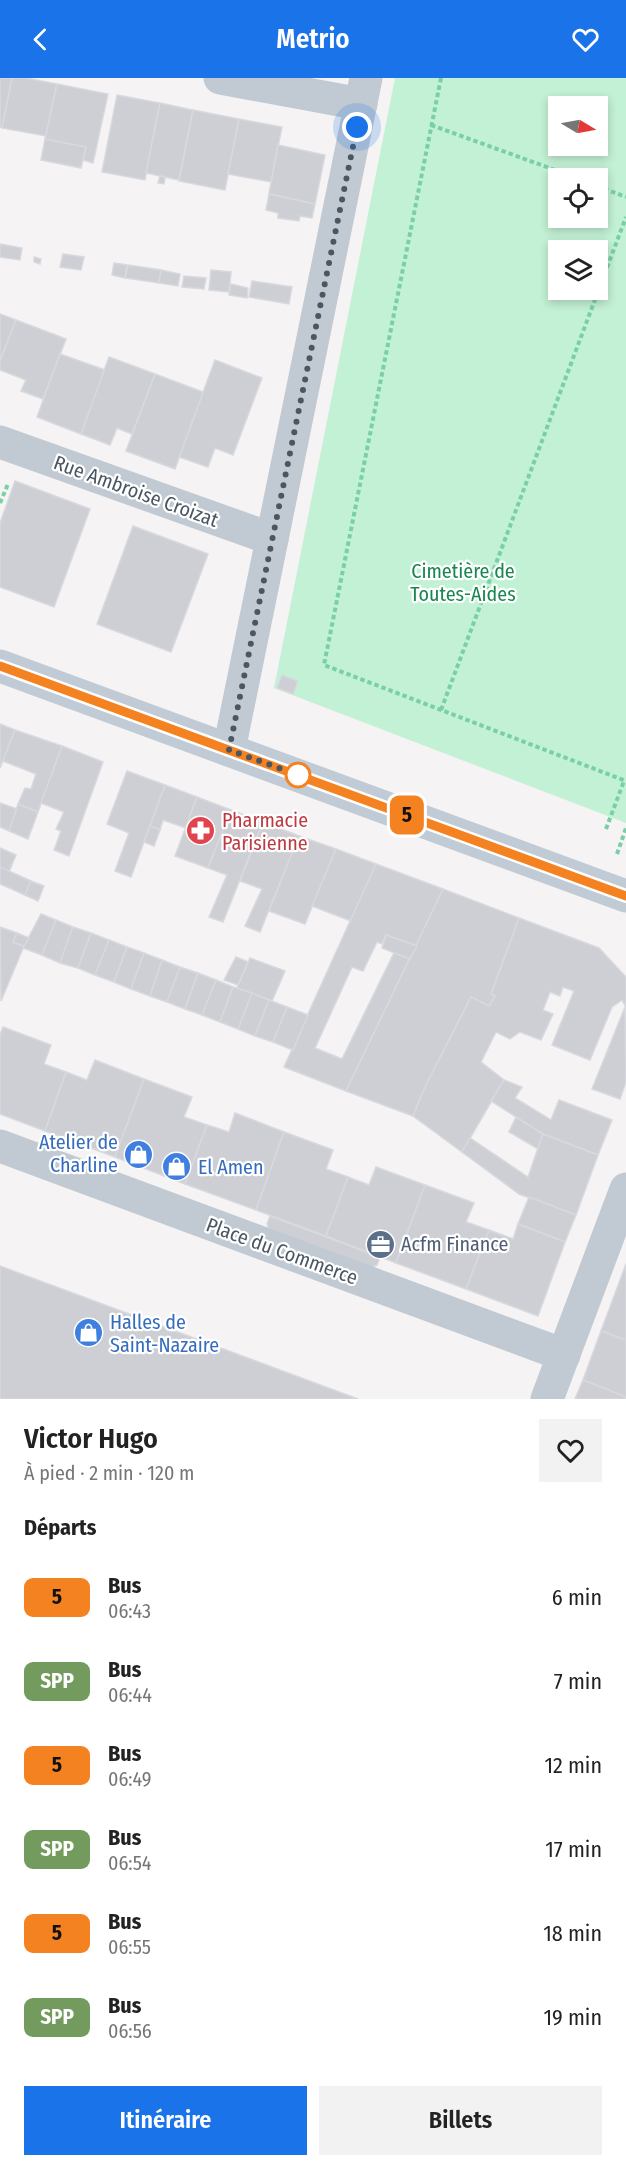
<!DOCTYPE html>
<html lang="fr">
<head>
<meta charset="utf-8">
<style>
	:root { --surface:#fff; --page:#f2f2f2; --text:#222; --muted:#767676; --accent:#1a73e8 }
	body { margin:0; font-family:"Fira Sans Condensed",sans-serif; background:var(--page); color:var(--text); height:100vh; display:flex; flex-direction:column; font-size:22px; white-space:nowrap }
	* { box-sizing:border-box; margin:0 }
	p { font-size:20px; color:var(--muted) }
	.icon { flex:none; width:33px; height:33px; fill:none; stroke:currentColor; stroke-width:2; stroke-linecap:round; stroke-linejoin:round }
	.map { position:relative; height:1321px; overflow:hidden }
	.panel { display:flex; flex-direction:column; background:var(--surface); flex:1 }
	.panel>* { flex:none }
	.badge { padding:0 12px; border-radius:9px; font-size:21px; line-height:39px }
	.needle { width:39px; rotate:100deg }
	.tools { position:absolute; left:548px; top:18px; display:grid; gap:12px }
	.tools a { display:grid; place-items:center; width:60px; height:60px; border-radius:0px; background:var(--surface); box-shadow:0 3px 9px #0003; font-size:30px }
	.you { position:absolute; width:30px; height:30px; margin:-15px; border:4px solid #fff; border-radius:50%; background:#1a73e8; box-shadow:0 0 0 9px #1a73e833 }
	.map>.badge { position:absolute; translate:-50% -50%; box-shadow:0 0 0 3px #fff }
	h2 { padding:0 24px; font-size:22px; line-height:54px }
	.round { display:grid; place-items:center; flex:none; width:63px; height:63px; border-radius:0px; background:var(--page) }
	.summary { display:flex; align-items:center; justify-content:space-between; height:102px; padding:0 24px }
	h1 { font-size:28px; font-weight:600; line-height:45px }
	.button { display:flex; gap:12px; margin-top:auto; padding:12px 24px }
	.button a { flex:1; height:69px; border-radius:0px; background:var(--accent); color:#fff; font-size:24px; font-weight:600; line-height:69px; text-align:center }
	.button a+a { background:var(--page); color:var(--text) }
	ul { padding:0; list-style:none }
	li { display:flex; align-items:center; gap:18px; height:84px; padding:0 24px }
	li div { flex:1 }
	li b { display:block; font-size:22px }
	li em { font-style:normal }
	li .badge { min-width:66px; font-weight:700; text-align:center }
	header { display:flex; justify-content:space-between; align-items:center; height:78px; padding:0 24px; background:var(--accent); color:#fff; font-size:27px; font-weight:600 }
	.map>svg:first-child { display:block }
	.green { fill:#c3f1d5; fill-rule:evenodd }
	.building { fill:#cdcfd5; stroke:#d7d9de; stroke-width:1.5 }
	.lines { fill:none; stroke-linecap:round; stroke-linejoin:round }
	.path { stroke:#7ad0a6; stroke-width:4; stroke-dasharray:4.5 3; stroke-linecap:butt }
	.street { stroke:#c1cad2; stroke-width:33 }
	.secondary { stroke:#c1cbd6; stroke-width:33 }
	.line-casing { stroke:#fff; stroke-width:14 }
	.line { stroke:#f58220; stroke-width:9 }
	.walk { stroke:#4a5661; stroke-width:6; stroke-dasharray:0 10.8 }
	.stop-dot { fill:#fff; stroke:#f58220; stroke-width:3 }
	.labels { text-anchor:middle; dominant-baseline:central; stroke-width:4.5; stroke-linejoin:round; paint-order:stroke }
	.street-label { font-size:20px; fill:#4a5661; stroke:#fff }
	.park-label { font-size:20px; fill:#17864f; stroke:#fff }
	.health-label { font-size:20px; fill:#be3a42; stroke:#fff; text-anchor:start }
	.shop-label { font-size:20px; fill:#366cbe; stroke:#fff; text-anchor:start }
	.service-label { font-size:20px; fill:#4e5e75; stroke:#fff; text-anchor:start }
</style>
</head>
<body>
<header><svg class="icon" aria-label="back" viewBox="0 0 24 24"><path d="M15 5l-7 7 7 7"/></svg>Metrio<svg class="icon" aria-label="heart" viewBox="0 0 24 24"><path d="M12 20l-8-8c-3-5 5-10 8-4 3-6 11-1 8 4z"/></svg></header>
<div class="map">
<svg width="626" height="1321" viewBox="0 0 626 1321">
	<rect width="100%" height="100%" fill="#f5f3f3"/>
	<path class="green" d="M 395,0 L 626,0 L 626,745 L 274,610 ZM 558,28 L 597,28 L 597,68 L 558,68 ZM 558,100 L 597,100 L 597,140 L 558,140 ZM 558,172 L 597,172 L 597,212 L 558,212 Z"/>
	<g class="building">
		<path d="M 0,0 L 12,0 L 2,50 L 0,49 Z"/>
		<path d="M 12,0 L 26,0 L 57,6 L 46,58 L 2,50 Z"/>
		<path d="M 57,6 L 108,16 L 93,85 L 83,82 L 86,69 L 45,61 Z"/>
		<path d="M 117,17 L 160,25 L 145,102 L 102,94 Z"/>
		<path d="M 160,25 L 193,32 L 179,102 L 146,95 Z"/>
		<path d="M 193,32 L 239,41 L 225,112 L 179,103 Z"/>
		<path d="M 239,41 L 282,49 L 271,104 L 228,96 Z"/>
		<path d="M 45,61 L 86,69 L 81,90 L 41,82 Z"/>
		<path d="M 278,67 L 325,77 L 315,126 L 269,116 Z"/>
		<path d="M 160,98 L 165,99 L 164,106 L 158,105 Z"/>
		<path d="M 269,116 L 315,126 L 312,140 L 300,138 L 299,143 L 278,140 L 278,135 L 266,132 Z"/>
		<path d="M 0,166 L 22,170 L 20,182 L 0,179 Z"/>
		<path d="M 63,176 L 84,179 L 81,192 L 60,189 Z"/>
		<path d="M 34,179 L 41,181 L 40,186 L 34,184 Z"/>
		<path d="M 114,185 L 127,187 L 125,200 L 112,197 Z"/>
		<path d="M 128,187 L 161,192 L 159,205 L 125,200 Z"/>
		<path d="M 161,192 L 180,196 L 178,208 L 159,205 Z"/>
		<path d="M 211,192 L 231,194 L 229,214 L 209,212 Z"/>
		<path d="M 184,198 L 206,200 L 204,211 L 182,209 Z"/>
		<path d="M 252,203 L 292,209 L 289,226 L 249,219 Z"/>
		<path d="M 231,206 L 248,210 L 247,220 L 229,217 Z"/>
		<path d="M 0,236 L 16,242 L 0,283 Z"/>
		<path d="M 16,242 L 66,261 L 43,321 L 21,313 L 26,302 L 0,292 L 0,283 Z"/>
		<path d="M 60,276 L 105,292 L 81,356 L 37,339 Z"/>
		<path d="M 109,279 L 155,296 L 132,356 L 117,350 L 110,367 L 81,356 Z"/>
		<path d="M 215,282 L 262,300 L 233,377 L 215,370 L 208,389 L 179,379 Z"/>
		<path d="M 155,296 L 203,314 L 175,391 L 126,373 Z"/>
		<path d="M 15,403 L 90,431 L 54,529 L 0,509 L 0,445 Z"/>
		<path d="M 133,448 L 208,476 L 171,574 L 97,546 Z"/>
		<path d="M 282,597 L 298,603 L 293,616 L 277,610 Z"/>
		<path d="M 0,646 L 15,652 L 0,690 Z"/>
		<path d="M 15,652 L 62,668 L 38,734 L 18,726 L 25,710 L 31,711 L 36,696 L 3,683 Z"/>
		<path d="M 62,668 L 103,684 L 69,778 L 54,772 L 61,753 L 56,751 L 64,734 L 41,725 Z"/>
		<path d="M 127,693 L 165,707 L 131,799 L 115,793 L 129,755 L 107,746 Z"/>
		<path d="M 165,707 L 197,719 L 186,750 L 163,742 L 160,752 L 150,748 Z"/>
		<path d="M 197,719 L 231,732 L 208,790 L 175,778 Z"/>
		<path d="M 0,725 L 17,731 L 9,753 L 0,749 Z"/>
		<path d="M 18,726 L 38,734 L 28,761 L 9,753 Z"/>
		<path d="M 231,732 L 263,744 L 223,844 L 209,839 L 227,797 L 208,790 Z"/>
		<path d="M 263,744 L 299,758 L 260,854 L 245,848 L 262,811 L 240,803 Z"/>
		<path d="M 150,748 L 160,752 L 154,768 L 144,764 Z"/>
		<path d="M 299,758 L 336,771 L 305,846 L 269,833 Z"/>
		<path d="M 0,770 L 16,777 L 9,794 L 0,789 Z"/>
		<path d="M 336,771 L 376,786 L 351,843 L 312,828 Z"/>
		<path d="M 376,786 L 443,811 L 417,868 L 386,857 L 382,866 L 377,864 L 363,893 L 352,889 L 315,970 L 342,981 L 394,875 L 410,881 L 346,1013 L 284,989 Z"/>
		<path d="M 0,789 L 31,803 L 25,817 L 0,806 Z"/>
		<path d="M 31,803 L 44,808 L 38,823 L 25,817 Z"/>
		<path d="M 443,811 L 519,840 L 491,916 L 495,918 L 489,928 L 471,919 L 426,1007 L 413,1038 L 346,1013 Z"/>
		<path d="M 41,836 L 56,842 L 42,877 L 23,870 Z"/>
		<path d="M 519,840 L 599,870 L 626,899 L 626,929 L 622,922 L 612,929 L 590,982 L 552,967 L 574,913 L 563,909 L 560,918 L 550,914 L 543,932 L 553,936 L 541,962 L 520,954 L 510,961 L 496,954 L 481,984 L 504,1002 L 462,1074 L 413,1038 L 426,1007 L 471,919 L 489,928 L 495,918 L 491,916 Z"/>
		<path d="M 56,842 L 73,849 L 60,885 L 42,877 Z"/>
		<path d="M 0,849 L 17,855 L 13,864 L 24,868 L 1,923 Z"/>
		<path d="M 73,849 L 91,855 L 78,890 L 60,885 Z"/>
		<path d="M 17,855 L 29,860 L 24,868 L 13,864 Z"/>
		<path d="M 91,855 L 109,862 L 95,897 L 78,890 Z"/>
		<path d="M 386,857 L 417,868 L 410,881 L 382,870 Z"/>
		<path d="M 109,862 L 127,869 L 114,904 L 95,897 Z"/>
		<path d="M 127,869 L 144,875 L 131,911 L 114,904 Z"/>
		<path d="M 144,875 L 162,882 L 150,918 L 131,911 Z"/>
		<path d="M 236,879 L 248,884 L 238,907 L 224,902 Z"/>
		<path d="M 250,880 L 285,893 L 272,923 L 237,910 Z"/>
		<path d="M 162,882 L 180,889 L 167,924 L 150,918 Z"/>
		<path d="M 180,889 L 198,895 L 185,931 L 167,924 Z"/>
		<path d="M 198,895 L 216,902 L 202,937 L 185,931 Z"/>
		<path d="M 216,902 L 233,909 L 220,944 L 202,937 Z"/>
		<path d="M 233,909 L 252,915 L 238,951 L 220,944 Z"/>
		<path d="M 252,915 L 269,922 L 255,958 L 238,951 Z"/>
		<path d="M 269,922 L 287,929 L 273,964 L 255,958 Z"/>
		<path d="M 287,929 L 308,937 L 293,972 L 273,964 Z"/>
		<path d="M 625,929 L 626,1004 L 620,1021 L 592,1011 Z"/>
		<path d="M 3,949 L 51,967 L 44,986 L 66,994 L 45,1053 L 0,1036 L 0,957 Z"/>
		<path d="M 95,982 L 144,1001 L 115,1079 L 45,1053 L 66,994 L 87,1002 Z"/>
		<path d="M 144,1001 L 192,1019 L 184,1039 L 207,1047 L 185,1106 L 115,1079 Z"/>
		<path d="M 504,1002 L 522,1009 L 515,1020 L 551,1042 L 559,1022 L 612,1042 L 598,1077 L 543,1056 L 491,1023 Z"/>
		<path d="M 235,1035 L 284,1054 L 256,1132 L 185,1106 L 207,1047 L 229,1054 Z"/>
		<path d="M 516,1039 L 543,1056 L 538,1071 L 509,1054 Z"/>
		<path d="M 284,1054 L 333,1072 L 326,1091 L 348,1099 L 326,1158 L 256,1132 Z"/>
		<path d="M 543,1056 L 598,1077 L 576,1137 L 519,1116 L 462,1074 L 470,1060 L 528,1099 Z"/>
		<path d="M 376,1089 L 425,1107 L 396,1185 L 326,1158 L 348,1099 L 369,1107 Z"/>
		<path d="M 425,1107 L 474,1125 L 466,1144 L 489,1152 L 466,1211 L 396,1185 Z"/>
		<path d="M 529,1119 L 576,1137 L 565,1164 L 518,1146 Z"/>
		<path d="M 270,1138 L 380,1179 L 377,1187 L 371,1190 L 269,1151 L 267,1146 Z"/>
		<path d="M 518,1146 L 565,1164 L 538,1238 L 466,1211 L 489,1152 L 513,1161 Z"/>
		<path d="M 626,1186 L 626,1262 L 601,1253 Z"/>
		<path d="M 0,1188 L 358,1321 L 0,1321 Z"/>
		<path d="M 601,1253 L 626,1262 L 626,1319 L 583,1302 Z"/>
		<path d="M 583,1302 L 626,1319 L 626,1321 L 575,1321 Z"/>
	</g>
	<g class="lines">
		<g class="path">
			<path d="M 441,0 L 324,587 L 626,703"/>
			<path d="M 431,47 L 577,100"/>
			<path d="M 597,108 L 626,119"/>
			<path d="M 0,425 L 8,406"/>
			<path d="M 441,632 L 626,139"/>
			<path d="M 606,751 L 624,703"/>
			<path d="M 617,776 L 626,750"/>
		</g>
		<g class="street">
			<path d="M 220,0 L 361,26"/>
			<path d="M 0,364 L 272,461"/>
			<path d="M 229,672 L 366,0"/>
			<path d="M 0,1068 L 564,1277"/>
			<path d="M 547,1321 L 626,1111"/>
		</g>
		<path class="secondary" d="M 0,588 L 626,818"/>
	</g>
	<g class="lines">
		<defs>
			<path id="line" d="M 0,588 L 626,818"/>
		</defs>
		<use href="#line" class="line-casing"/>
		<use href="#line" class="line"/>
		<path class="walk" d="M 298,697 L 304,699 L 229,672 L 357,49"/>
	</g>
	<defs>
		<symbol id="pharmacy-disc" viewBox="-11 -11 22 22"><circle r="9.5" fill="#e0444e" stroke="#fff"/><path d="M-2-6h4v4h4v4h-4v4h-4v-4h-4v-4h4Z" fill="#fff"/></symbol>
		<symbol id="shop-disc" viewBox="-11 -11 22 22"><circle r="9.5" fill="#3f7fe0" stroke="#fff"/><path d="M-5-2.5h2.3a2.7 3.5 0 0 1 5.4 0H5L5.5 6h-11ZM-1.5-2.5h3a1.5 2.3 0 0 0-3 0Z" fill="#fff"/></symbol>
		<symbol id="office-disc" viewBox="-11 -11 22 22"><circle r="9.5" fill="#5c6f8a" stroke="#fff"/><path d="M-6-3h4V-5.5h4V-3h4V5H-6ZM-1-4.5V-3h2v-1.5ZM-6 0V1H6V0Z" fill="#fff"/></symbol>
	</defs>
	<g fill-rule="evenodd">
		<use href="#pharmacy-disc" x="184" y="736" width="33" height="33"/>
		<use href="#shop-disc" x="122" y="1060" width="33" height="33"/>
		<use href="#shop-disc" x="160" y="1072" width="33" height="33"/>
		<use href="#office-disc" x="364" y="1150" width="33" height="33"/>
		<use href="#shop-disc" x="72" y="1238" width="33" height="33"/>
	</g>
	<circle class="stop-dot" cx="298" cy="697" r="12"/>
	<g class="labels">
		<g class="street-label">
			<text transform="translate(136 413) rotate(20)">Rue Ambroise Croizat</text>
			<text transform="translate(282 1173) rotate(20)">Place du Commerce</text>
		</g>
		<g class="park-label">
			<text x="463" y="493">Cimetière de<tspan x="463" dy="23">Toutes-Aides</tspan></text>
		</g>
		<g class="health-label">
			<text x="222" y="742">Pharmacie<tspan x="222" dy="23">Parisienne</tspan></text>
		</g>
		<g class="shop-label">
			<text x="118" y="1064" text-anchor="end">Atelier de<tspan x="118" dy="23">Charline</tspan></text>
			<text x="198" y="1089">El Amen</text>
			<text x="110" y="1244">Halles de<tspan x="110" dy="23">Saint-Nazaire</tspan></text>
		</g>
		<g class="service-label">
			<text x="401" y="1166">Acfm Finance</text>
		</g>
	</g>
</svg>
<div class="tools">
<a><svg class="needle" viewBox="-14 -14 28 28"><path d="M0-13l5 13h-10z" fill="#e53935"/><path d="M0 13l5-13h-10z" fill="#767676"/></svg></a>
<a><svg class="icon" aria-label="locate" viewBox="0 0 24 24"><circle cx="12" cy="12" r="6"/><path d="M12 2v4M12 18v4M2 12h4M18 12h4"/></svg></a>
<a><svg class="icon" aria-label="layers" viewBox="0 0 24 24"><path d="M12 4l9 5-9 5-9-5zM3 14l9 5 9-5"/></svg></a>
</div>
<div class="you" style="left:357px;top:49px"></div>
<b class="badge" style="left:407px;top:737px;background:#f58220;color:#111">5</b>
</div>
<section class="panel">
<div class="summary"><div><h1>Victor Hugo</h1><p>À pied · 2 min · 120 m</p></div><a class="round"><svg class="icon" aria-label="heart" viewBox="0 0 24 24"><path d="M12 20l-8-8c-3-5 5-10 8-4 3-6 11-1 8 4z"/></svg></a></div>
<h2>Départs</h2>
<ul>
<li><span class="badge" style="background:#f58220;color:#111">5</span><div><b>Bus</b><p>06:43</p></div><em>6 min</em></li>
<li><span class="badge" style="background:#739b5d;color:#fff">SPP</span><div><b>Bus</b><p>06:44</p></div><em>7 min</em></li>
<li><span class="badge" style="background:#f58220;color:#111">5</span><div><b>Bus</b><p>06:49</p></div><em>12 min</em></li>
<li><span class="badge" style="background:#739b5d;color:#fff">SPP</span><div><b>Bus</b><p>06:54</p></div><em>17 min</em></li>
<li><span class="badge" style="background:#f58220;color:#111">5</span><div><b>Bus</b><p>06:55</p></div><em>18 min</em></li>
<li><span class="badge" style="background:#739b5d;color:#fff">SPP</span><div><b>Bus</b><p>06:56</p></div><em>19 min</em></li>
</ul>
<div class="button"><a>Itinéraire</a><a>Billets</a></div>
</section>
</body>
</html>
